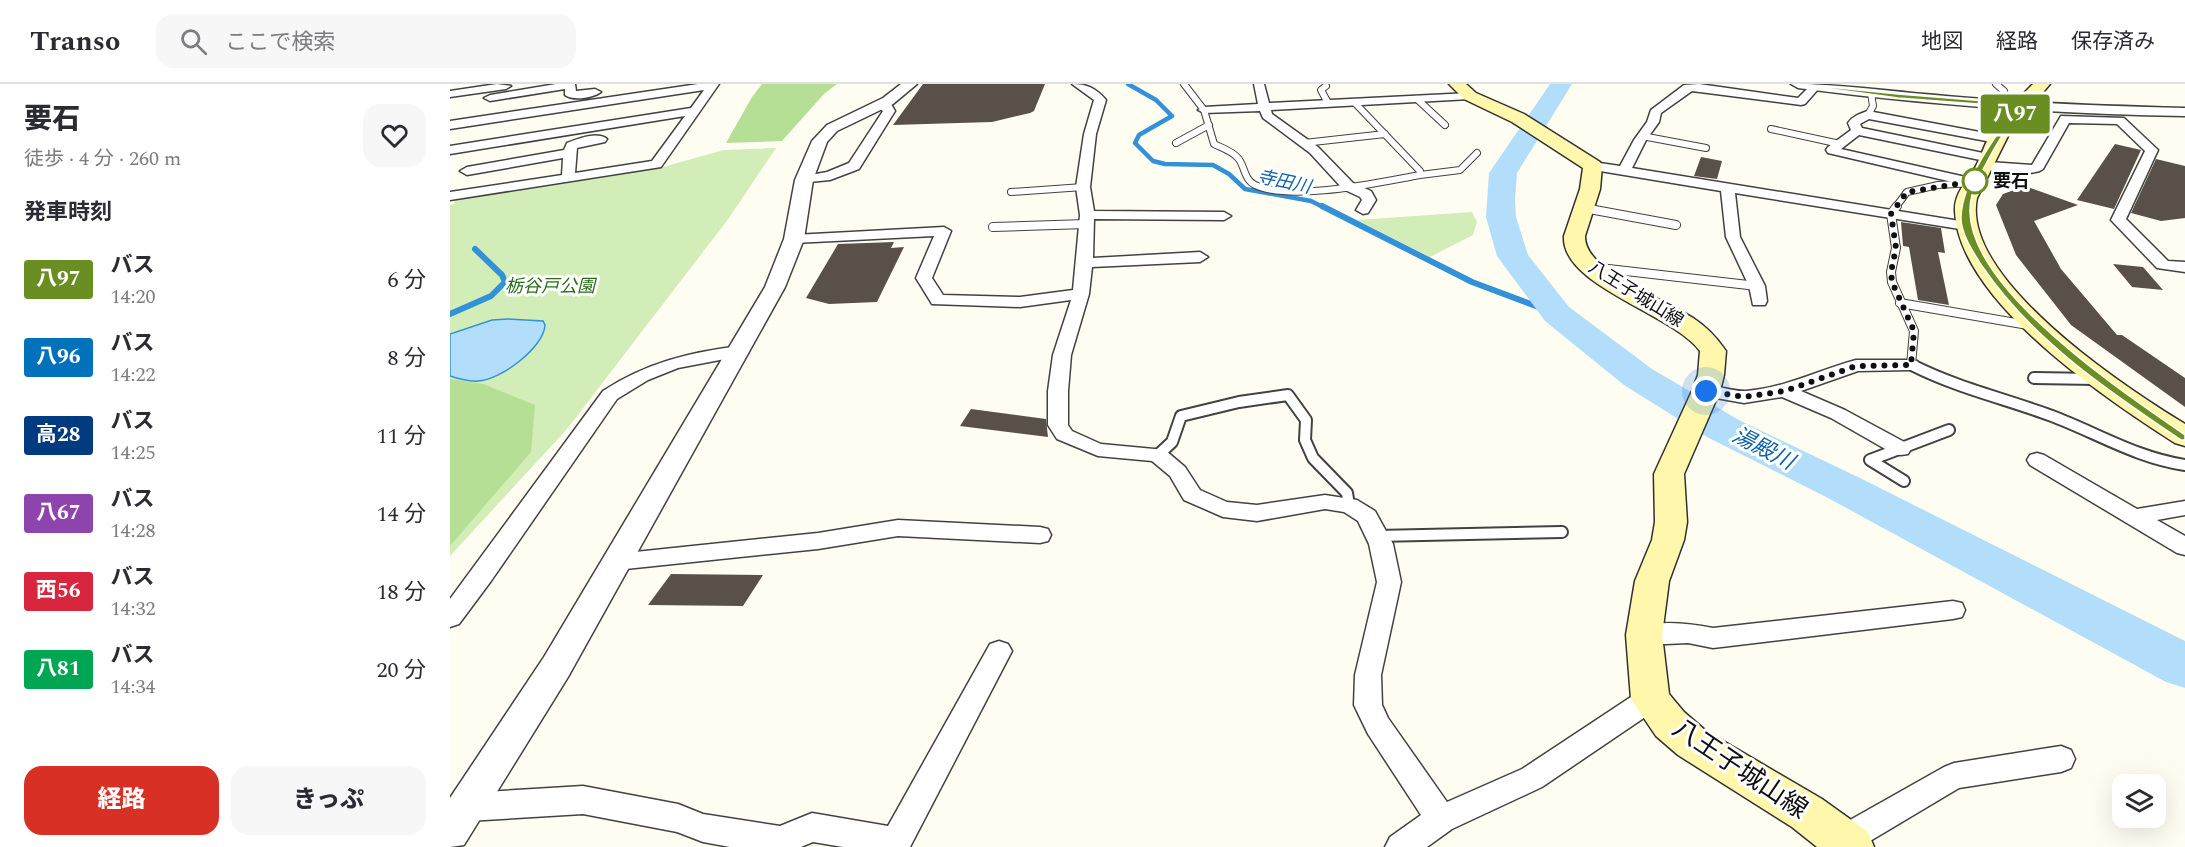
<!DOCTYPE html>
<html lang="ja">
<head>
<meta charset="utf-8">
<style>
  body { margin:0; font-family:Spectral,"Noto Sans JP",serif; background:#f7f7f7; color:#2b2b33; height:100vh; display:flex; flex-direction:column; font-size:22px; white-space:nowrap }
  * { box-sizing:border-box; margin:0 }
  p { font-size:20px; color:#7c7c81 }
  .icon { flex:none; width:33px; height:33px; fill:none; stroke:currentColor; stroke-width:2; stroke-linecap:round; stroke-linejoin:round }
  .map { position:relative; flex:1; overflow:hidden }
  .sheet { display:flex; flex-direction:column; background:#fff; width:450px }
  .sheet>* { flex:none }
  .badge { padding:0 12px; border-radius:4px; font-size:21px; line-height:39px }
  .controls { position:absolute; left:1662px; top:690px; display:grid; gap:12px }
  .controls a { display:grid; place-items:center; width:54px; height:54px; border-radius:12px; background:#fff; box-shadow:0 6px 24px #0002; font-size:30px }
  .you { position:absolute; width:30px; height:30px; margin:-15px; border:4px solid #fff; border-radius:50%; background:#1a73e8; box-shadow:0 0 0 9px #1a73e833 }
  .map>.badge { position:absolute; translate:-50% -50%; box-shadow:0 0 0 3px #fff }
  h2 { padding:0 24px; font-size:22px; line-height:54px }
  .round { display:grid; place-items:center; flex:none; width:63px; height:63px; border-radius:18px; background:#f7f7f7 }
  .headline { display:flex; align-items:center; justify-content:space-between; height:102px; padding:0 24px }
  h1 { font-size:28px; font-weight:800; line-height:45px }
  .cta { display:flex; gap:12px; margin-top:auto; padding:12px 24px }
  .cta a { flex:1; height:69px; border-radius:18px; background:#d93025; color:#fff; font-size:24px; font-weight:800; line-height:69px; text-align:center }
  .cta a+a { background:#f7f7f7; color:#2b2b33 }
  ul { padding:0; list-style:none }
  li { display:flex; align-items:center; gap:18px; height:78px; padding:0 24px }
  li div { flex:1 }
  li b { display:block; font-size:22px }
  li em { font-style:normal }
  li .badge { min-width:66px; font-weight:700; text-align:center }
  header { display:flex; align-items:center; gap:36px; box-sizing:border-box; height:84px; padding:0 30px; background:#fff; border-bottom:2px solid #e1e1e2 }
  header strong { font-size:28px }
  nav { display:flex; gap:33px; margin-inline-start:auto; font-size:21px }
  .search { width:420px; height:54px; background:#f7f7f7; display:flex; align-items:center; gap:15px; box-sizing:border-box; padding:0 21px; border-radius:18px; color:#7c7c81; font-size:22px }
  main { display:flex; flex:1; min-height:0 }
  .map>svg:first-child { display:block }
</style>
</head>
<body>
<header>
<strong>Transo</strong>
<div class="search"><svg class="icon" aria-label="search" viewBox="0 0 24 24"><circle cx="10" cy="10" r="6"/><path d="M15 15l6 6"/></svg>ここで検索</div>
<nav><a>地図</a><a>経路</a><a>保存済み</a></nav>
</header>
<main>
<section class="sheet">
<div class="headline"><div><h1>要石</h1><p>徒歩 · 4 分 · 260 m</p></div><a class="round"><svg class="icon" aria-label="heart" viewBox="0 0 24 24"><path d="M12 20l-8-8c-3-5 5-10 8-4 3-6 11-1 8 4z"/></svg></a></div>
<h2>発車時刻</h2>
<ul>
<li><span class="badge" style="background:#6b8e23;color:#fff">八97</span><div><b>バス</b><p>14:20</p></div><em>6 分</em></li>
<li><span class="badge" style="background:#0072bc;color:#fff">八96</span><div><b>バス</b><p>14:22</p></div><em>8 分</em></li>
<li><span class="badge" style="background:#003b80;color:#fff">高28</span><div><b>バス</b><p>14:25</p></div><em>11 分</em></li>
<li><span class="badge" style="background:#8e44ad;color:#fff">八67</span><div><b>バス</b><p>14:28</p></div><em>14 分</em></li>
<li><span class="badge" style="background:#d7263d;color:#fff">西56</span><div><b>バス</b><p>14:32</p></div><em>18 分</em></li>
<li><span class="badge" style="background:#00a651;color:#fff">八81</span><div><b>バス</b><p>14:34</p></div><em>20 分</em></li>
</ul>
<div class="cta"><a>経路</a><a>きっぷ</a></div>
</section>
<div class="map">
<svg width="1735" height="763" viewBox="0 0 1735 763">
  <rect width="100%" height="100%" fill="#fffdf1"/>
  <path fill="#d2edb7" d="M326 64 279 134 117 345 0 472V121L4 120 6 114 213 83 274 66Z
    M1022 128 1027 138 1023 151 980 173 907 136Z"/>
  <path fill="#b5df95" d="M312 0H387L374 10 332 57 276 59 302 13Z
    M0 295 33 300 85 321 81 368 0 462Z"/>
  <path fill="#b2defb" stroke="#3392d7" stroke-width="1.5" d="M58 235 93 237 95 241C94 264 50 296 28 297 19 298 9 295 0 292V250L42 236Z"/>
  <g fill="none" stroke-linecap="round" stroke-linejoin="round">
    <path stroke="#3392d7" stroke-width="4.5" d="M678 0 706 16 722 32 689 51 685 59 703 77 715 80 763 81 779 90 795 105 861 117 875 124"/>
    <path stroke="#3392d7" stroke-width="6" d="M872 122 1022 198 1107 230
      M0 230 41 212 55 198 52 191 25 165"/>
    <path fill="#b2defb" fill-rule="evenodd" d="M1100 0H1122L1067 89 1065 116 1066 133 1078 171 1119 223 1202 285 1287 335 1410 394 1735 557V604L1716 598 1378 414 1257 353 1174 301 1095 237 1047 172 1036 133 1039 89Z"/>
  </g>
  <path fill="#59504a" d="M473 0H595L584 27 580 29 542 38 443 41Z
    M1665 60 1691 66 1664 125 1627 116Z
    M1251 73 1272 77 1267 95 1244 92Z
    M1706 75 1735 82V134L1711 137 1681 129Z
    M1575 102 1628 121 1584 137 1611 185 1667 251H1672L1735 294V323L1621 241 1566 171 1546 121 1553 110Z
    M1451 138 1491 144 1495 169 1488 168 1499 221 1468 216 1459 163 1453 162Z
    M444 158 441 164 454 163 427 218 379 220 356 214 388 160Z
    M1663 180 1693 183 1713 206 1682 203Z
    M521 325 596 335 598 353 510 342Z
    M221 490 313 491 293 522 198 521Z"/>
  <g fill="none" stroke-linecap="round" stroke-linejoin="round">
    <g stroke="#424242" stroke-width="8">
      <path id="service-far2" d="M734 0 754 26 764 60C772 64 782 67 788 74 795 82 794 96 805 101 842 118 930 98 970 91V87L904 18
        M1546 0 1554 7
        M876 2 871 6 878 19
        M967 15 995 41
        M1418 31 1423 22 1421 9
        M1321 45 1390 60
        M1192 52 1256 64
        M726 59 759 41
        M854 59 935 50
        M970 91 1010 86 1027 69
        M561 108 633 103
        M1445 124 1457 108 1488 101 1524 99"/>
    </g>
    <g stroke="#424242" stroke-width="10">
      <path id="service-far1" d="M1447 122 1441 130 1446 164 1441 188 1442 198 1464 247 1461 281 1467 284
        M1134 124 1226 141
        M543 143 636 140
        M1141 183 1307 202
        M1450 219 1584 242"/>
    </g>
    <g stroke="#424242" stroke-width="14">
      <path id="service" d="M1464 282C1508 304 1556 315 1602 332 1647 349 1687 374 1735 381
        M1584 294 1646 295
        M708 371 722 358 731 332 789 318 838 311 856 336 855 356 863 374 897 409 899 421
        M1454 397 1420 376 1499 346
        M927 452 1112 448"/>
    </g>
    <g stroke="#424242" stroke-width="3">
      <path id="minor" d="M47 0 61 2 56 5 0 13V7Z
        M106 0H125L126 7 145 5 151 8C143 14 123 17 115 11V5L40 17 34 14 40 11Z
        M248 0H269L211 83 0 116V108L112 91 113 74 17 91 10 87 17 83 114 66 117 59C128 55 147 47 157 55L155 58 127 64 125 89 202 77 235 32 0 70V62L241 24 254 6 0 45V37Z
        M622 0C637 0 646 4 656 16L646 50 640 103 644 127 774 128 781 132 774 136 644 135 643 174 750 168 758 173 750 178 642 183 639 210 621 271 618 307V341L622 347 651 360 715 366 735 383 750 406 777 418 807 421 875 411 907 416 925 427 943 460 951 498 931 591 932 621 938 634 997 718 1072 685 1190 607 1200 604 1210 607 1214 615 1210 623 1092 703 1002 745 977 763H935L940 753 971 731 918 650 904 621 905 591 927 498 919 460 908 437 894 428 875 425 807 437 773 433 734 416 720 392 702 377 648 372 607 355 598 341V307L603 271 621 216 570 223 482 220 466 194 484 152 344 159 337 155 344 151 494 143 501 147 482 194 493 211 570 213 623 206 630 131 626 103 634 50 644 16Z
        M804 0H814L819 19 1020 9 1026 12 1020 15 821 26 822 30 868 63 903 99 921 107 926 116 918 129 913 130 906 126 912 116 910 113 893 105 860 69 813 34 810 27 754 29 748 26 754 23 808 20Z
        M1249 0 1348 14 1361 1H1369L1370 3 1355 20 1351 21 1242 7 1211 29 1209 38 1196 56 1182 84 1516 138 1523 142 1516 146 1285 109 1290 153 1315 202 1317 217 1315 221H1303L1299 202 1276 153 1271 107 1138 85 1136 82 1143 78 1170 82 1184 56 1197 38 1201 26 1234 1Z
        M431 18 441 20 445 27 409 85 380 96 349 99 347 96 349 93 377 88 399 79 433 27 425 21Z
        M1418 27 1551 52 1553 55 1547 59 1419 35 1410 40 1412 44 1538 70 1544 74 1539 78 1582 81 1611 32 1674 34 1708 66 1676 135 1718 177 1735 178V188L1707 184 1661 136 1695 67 1667 40 1619 39 1593 85C1584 93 1537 89 1528 81L1535 77 1409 51 1391 65 1529 96 1531 99 1524 103 1378 69 1376 66 1378 63 1401 46 1398 39C1403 32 1409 30 1418 27Z
        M290 262 296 263 299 267 296 271 228 284 198 296 167 315 41 497 9 540 0 543V515L153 307C196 279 240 268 290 262Z
        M1406 276H1461L1467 277 1470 281 1467 285 1461 286 1408 287 1351 307 1395 326 1458 360 1461 365 1458 370 1451 371 1444 370 1381 334 1332 313 1294 319 1249 311 1246 307 1249 303C1265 299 1281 308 1296 307 1335 304 1369 286 1406 276Z
        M1587 369 1594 371 1687 425 1735 417V431L1707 436 1735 452V471L1727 469 1580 381 1577 376 1580 371Z
        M448 436 590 443 598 445 601 451 598 457 590 459 448 452 368 465 166 486 158 484 154 478 158 472 166 470 368 449Z
        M1503 517 1512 519 1515 526 1512 533 1503 535 1263 564 1238 559 1194 561 1185 558 1181 551 1185 544C1210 536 1238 539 1263 544Z
        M549 557 558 560 562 567 460 763H393L363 758 351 763H280L253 758 227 748 133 730 18 737 7 733 3 723 7 713 18 709 133 702 228 720 253 730 330 742 362 729 438 742 540 560Z
        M1611 662 1621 666 1625 675 1621 684 1611 688 1509 704 1410 763H1374L1372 759 1377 749 1494 683 1504 679Z"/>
    </g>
    <g stroke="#424242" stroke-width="3">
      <path id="tertiary" d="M451 0H467L443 20 387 47 377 58 363 96 354 155 335 203 118 593 14 761 0 763V714L94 573 315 203 334 155 345 96 362 57 377 41 433 14Z
        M1341 0C1393 0 1444 8 1496 12 1576 19 1655 22 1735 24V32C1605 30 1477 21 1348 4Z"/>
    </g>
    <g stroke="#313131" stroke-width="3">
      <path id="secondary" d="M999 0H1016L1026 9 1074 30 1150 78 1152 82 1150 105 1135 152C1134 188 1216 216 1243 234 1257 243 1267 254 1276 267L1274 291 1270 307 1234 390 1237 438 1234 456 1219 497 1212 551 1219 610 1234 628 1256 647 1372 715 1418 748 1424 763H1367L1342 743 1228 671 1206 652 1181 615 1176 551 1185 497 1202 456 1205 438 1204 390 1242 307 1248 291 1250 267C1222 229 1111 202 1114 152L1130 105 1133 84 1062 38 1014 15Z
        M1583 0H1600L1561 46 1527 114C1510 195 1676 304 1735 340V362L1725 359C1656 315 1508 216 1505 127 1504 109 1518 96 1526 82 1531 72 1534 62 1539 53 1551 33 1567 16 1583 0Z"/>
    </g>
    <use href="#service-far2" stroke="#fff" stroke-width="6"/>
    <use href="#service-far1" stroke="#fff" stroke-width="8"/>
    <use href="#service" stroke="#fff" stroke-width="10"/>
    <use href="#minor" fill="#fff" fill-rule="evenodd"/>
    <use href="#tertiary" fill="#fff" fill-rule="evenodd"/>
    <use href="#secondary" fill="#fff8ac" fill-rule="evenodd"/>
  </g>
  <path fill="#6b8e23" stroke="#fff" stroke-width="1.5" d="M1345 0H1348L1448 10 1573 20C1572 29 1562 38 1556 46 1547 59 1526 96 1522 111 1499 195 1678 311 1735 351V356H1731C1658 307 1582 256 1532 182 1523 168 1510 149 1511 132 1513 96 1545 52 1567 23L1448 14Z"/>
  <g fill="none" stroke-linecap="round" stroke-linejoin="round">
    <path stroke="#0f0f0f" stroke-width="6" stroke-dasharray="0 10.8" d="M1256 307 1294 313 1335 307 1406 282 1461 281 1464 247 1442 198 1441 188 1446 164 1441 130 1457 108 1525 97"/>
  </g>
  <circle fill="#fff" stroke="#6b8e23" stroke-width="3" cx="1525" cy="97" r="12"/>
  <g text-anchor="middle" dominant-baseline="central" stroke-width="6" stroke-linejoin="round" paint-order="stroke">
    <g font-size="18" font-weight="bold" fill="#0f0f0f" stroke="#fff" text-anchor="start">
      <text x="1543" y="97">要石</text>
    </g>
    <g font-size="18" font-style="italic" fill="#0e63ab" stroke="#fff">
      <text transform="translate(834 98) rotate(12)">寺田川</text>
    </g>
    <g font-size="18" font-style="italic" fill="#296d1a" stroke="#fff">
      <text x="100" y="202">栃谷戸公園</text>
    </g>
    <g font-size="18" fill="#0f0f0f" stroke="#fff">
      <text transform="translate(1186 210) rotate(32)">八王子城山線</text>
    </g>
    <g font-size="22" font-style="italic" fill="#0e63ab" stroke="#fff">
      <text transform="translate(1313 365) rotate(27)">湯殿川</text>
    </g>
    <g font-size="26" fill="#0f0f0f" stroke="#fff">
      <text transform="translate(1290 685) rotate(34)">八王子城山線</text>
    </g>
  </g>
</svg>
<div class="controls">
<a><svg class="icon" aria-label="layers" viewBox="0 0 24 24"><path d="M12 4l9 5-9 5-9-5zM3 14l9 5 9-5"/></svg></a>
</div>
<div class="you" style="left:1256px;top:307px"></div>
<b class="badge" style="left:1565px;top:30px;background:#6b8e23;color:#fff">八97</b>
</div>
</main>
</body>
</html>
